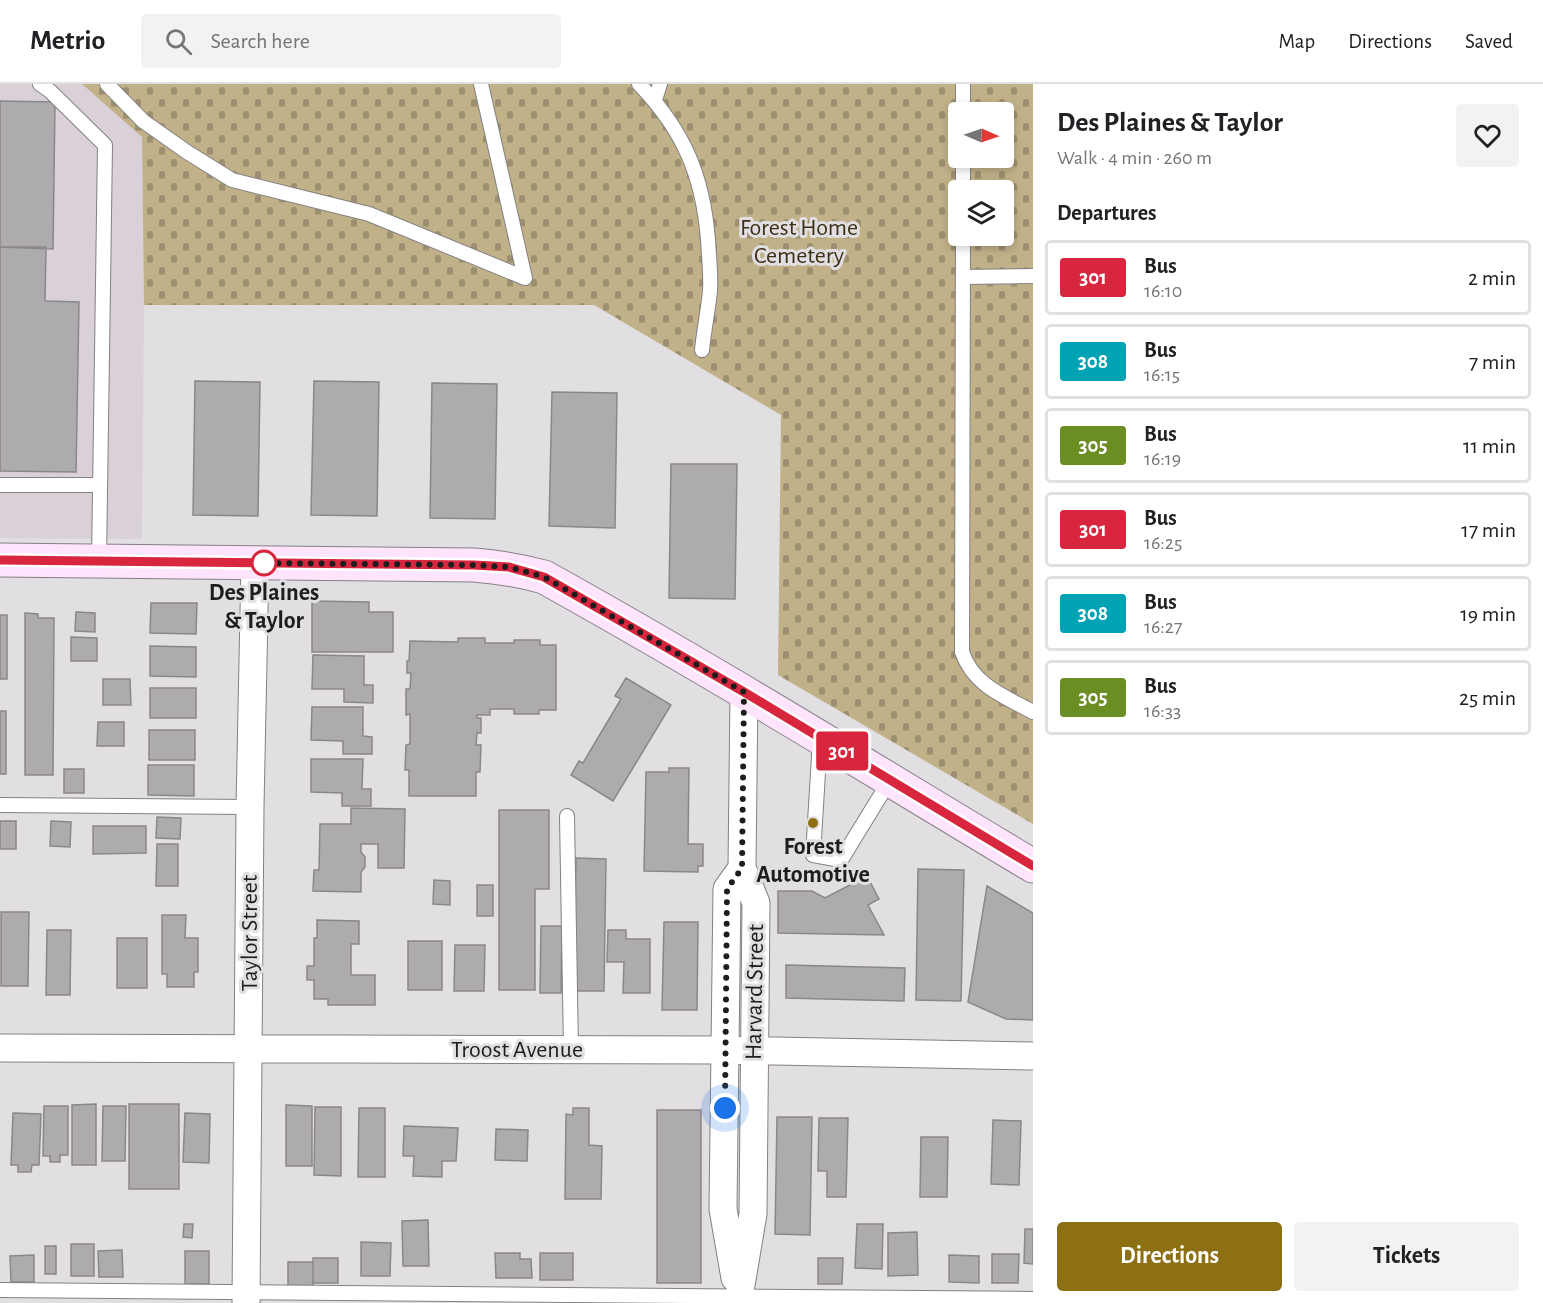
<!DOCTYPE html>
<html lang="en">
<head>
<meta charset="utf-8">
<style>
  body { margin:0; font-family:"Alegreya Sans",sans-serif; background:#f2f2f2; color:#202124; height:100vh; display:flex; flex-direction:column; font-size:22px; white-space:nowrap }
  * { box-sizing:border-box; margin:0 }
  p { font-size:20px; color:#757577 }
  .icon { flex:none; width:33px; height:33px; fill:none; stroke:currentColor; stroke-width:2; stroke-linecap:round; stroke-linejoin:round }
  .map { position:relative; flex:1; overflow:hidden }
  .sheet { display:flex; flex-direction:column; background:#fff; width:510px }
  .sheet>* { flex:none }
  .badge { padding:0 12px; border-radius:4px; font-size:21px; line-height:39px }
  .needle { width:39px; rotate:92deg }
  .controls { position:absolute; left:948px; top:18px; display:grid; gap:12px }
  .controls a { display:grid; place-items:center; width:66px; height:66px; border-radius:6px; background:#fff; box-shadow:0 3px 9px #0003; font-size:30px }
  .you { position:absolute; width:30px; height:30px; margin:-15px; border:4px solid #fff; border-radius:50%; background:#1a73e8; box-shadow:0 0 0 9px #1a73e833 }
  .map>.badge { position:absolute; translate:-50% -50%; box-shadow:0 0 0 3px #fff }
  h2 { padding:0 24px; font-size:22px; line-height:54px }
  .round { display:grid; place-items:center; flex:none; width:63px; height:63px; border-radius:6px; background:#f2f2f2 }
  .head { display:flex; align-items:center; justify-content:space-between; height:102px; padding:0 24px }
  h1 { font-size:28px; font-weight:600; line-height:45px }
  .action { display:flex; gap:12px; margin-top:auto; padding:12px 24px }
  .action a { flex:1; height:69px; border-radius:6px; background:#8e7014; color:#fff; font-size:24px; font-weight:600; line-height:69px; text-align:center }
  .action a+a { background:#f2f2f2; color:#202124 }
  ul { padding:0; list-style:none }
  li { display:flex; align-items:center; gap:18px; height:75px; margin:0 12px 9px; padding:0 12px; border:3px solid #e0e0e0; border-radius:6px }
  li div { flex:1 }
  li b { display:block; font-size:22px }
  li em { font-style:normal }
  li .badge { min-width:66px; font-weight:700; text-align:center }
  header { display:flex; align-items:center; gap:36px; box-sizing:border-box; height:84px; padding:0 30px; background:#fff; border-bottom:2px solid #e0e0e0 }
  header strong { font-size:28px }
  nav { display:flex; gap:33px; margin-inline-start:auto; font-size:21px }
  .search { width:420px; height:54px; background:#f2f2f2; display:flex; align-items:center; gap:15px; box-sizing:border-box; padding:0 21px; border-radius:6px; color:#757577; font-size:22px }
  main { display:flex; flex:1; min-height:0 }
  .map>svg:first-child { display:block }
</style>
</head>
<body>
<header>
<strong>Metrio</strong>
<div class="search"><svg class="icon" aria-label="search" viewBox="0 0 24 24"><circle cx="10" cy="10" r="6"/><path d="M15 15l6 6"/></svg>Search here</div>
<nav><a>Map</a><a>Directions</a><a>Saved</a></nav>
</header>
<main>
<div class="map">
<svg width="1033" height="1219" viewBox="0 0 1033 1219">
  <defs>
    <pattern id="cemetery-stones" width="16" height="16" patternUnits="userSpaceOnUse" patternTransform="scale(1.5)"><rect width="16" height="16" fill="#c1b188"/><path d="M2 7V4a2 2 0 0 1 4 0v3zM10 15v-3a2 2 0 0 1 4 0v3z" fill="#9c8f6f"/></pattern>
  </defs>
  <rect width="100%" height="100%" fill="#e2dfe2"/>
  <path fill="#d9d0d8" d="M0 0H82L142 53 144 221 142 455 0 454Z"/>
  <path fill="url(#cemetery-stones)" fill-rule="evenodd" d="M82 0H1033V740L778 591 781 331 594 221H144L142 53ZM958 28H1004V74H958ZM958 106H1004V152H958Z"/>
  <path fill="#aeabae" stroke="#8a878a" stroke-width="1.5" d="M0 17 55 18 53 165 0 163Z
    M0 163H46L45 217 79 218 76 388 0 387Z
    M195 297 260 298 258 432 193 431Z
    M314 297 379 298 377 432 311 431Z
    M432 299 497 300 495 435 430 434Z
    M552 308 617 309 615 444 549 442Z
    M671 380H737L735 515 669 514Z
    M312 517 369 518V528H393V568H312Z
    M151 519H197L196 550 150 549Z
    M76 528 95 529V548L75 547Z
    M25 529 38 530V534H54L53 691H25Z
    M0 531H7V595H0Z
    M71 553 97 554V577H71Z
    M458 554H485V559H514V556H540V561H556V626H539V630H514V625H490V631H477V634H481V649H477L476 661H481L480 688H476V712H409V686H405L406 661 410 660V630L406 631V605H410L411 589H407V577H409L410 557 458 558Z
    M150 562 196 563V593L150 592Z
    M313 571 364 572V601H373V619L344 618V605H312Z
    M626 594 671 621 613 717 571 691 579 677 583 679 621 615 615 612Z
    M103 595H130L131 621H103Z
    M150 604H196V634H150Z
    M312 623H363V652L372 653V670H343V657L311 656Z
    M0 627H6V690H0Z
    M98 638H124V662H97Z
    M149 646H195V676H149Z
    M311 675H363L362 705H371V722H342V709L311 708Z
    M148 681H194V712L148 711Z
    M669 684H689L688 760H703V782H698V788L644 787 646 688H669Z
    M64 685H84V709H64Z
    M351 724 405 725 404 784H378V760H361V768L365 773V783L361 788V808L313 807 314 786H319L320 740H351Z
    M499 726H549V805H535V906H499Z
    M157 733 181 734 180 755 156 754Z
    M0 737H16V765H0Z
    M51 737 71 738 70 763 50 762Z
    M93 742H146V769L93 770Z
    M157 760H178V802H156Z
    M576 774 606 775 604 907H574Z
    M918 785 964 786 961 917 916 916Z
    M867 792 879 815 868 821 884 851 778 849V807H812L825 814Z
    M434 796 450 797V821L433 820Z
    M477 801H493V832H477Z
    M987 802 1033 829V936L1006 935 968 918Z
    M1 828H29L28 902H1Z
    M162 831H186L185 854H198V888H194V903H167V890H162Z
    M317 836 359 837V860H351V891H375V921H328V915H314V896H307V882H314V854H317Z
    M664 838H698L697 926H662Z
    M541 842H562L561 909H540Z
    M47 846H71L70 911H46Z
    M608 846H626V855H650V909H623L624 878H607Z
    M117 854H147V904H117Z
    M408 857H442V906H408Z
    M455 861H485L484 907H454Z
    M786 881 905 884 904 917 786 914Z
    M96 1020V1081H72V1021Z
    M129 1020H179V1105H129Z
    M286 1021 312 1022V1082H286Z
    M44 1022H68V1071H60V1078H50V1072H43Z
    M103 1022H126L125 1077H102Z
    M315 1023H341V1092L314 1091Z
    M359 1024H385V1093H358Z
    M573 1024H589V1061L602 1062 601 1115H565L566 1030 573 1031Z
    M657 1026H701V1199H657Z
    M13 1029 41 1030 39 1081H32L31 1088H18V1081H11Z
    M185 1029 210 1030 209 1079 183 1078Z
    M777 1033H812L810 1151 775 1150Z
    M819 1034H848L846 1113H827V1087H818Z
    M993 1036 1021 1037 1019 1101 991 1100Z
    M404 1042 458 1044 456 1077H442V1093L413 1092 414 1072H403Z
    M496 1045 528 1046 527 1077 495 1076Z
    M921 1053H948L947 1113H920Z
    M428 1136 429 1182H403L402 1137Z
    M184 1140H193L192 1154 183 1153Z
    M857 1140H883L882 1185 855 1184Z
    M1025 1145H1033V1180L1024 1179Z
    M917 1148 918 1191 888 1192V1149Z
    M361 1158 391 1159 390 1192H361Z
    M71 1160H94V1192H71Z
    M45 1162H56V1190H45Z
    M122 1166 123 1193H99L98 1167Z
    M185 1167H209V1200H185Z
    M495 1169H520V1175H531L532 1194H496Z
    M540 1169H573V1196H540Z
    M992 1170H1019L1018 1199H992Z
    M34 1171V1198H11L10 1172Z
    M949 1171 979 1172V1199L949 1198Z
    M313 1174H338V1199H313Z
    M818 1174H843L842 1200H818Z
    M288 1178H313V1202H288Z"/>
  <g fill="none" stroke-linecap="round" stroke-linejoin="round">
    <g stroke="#848083" stroke-width="16">
      <path id="lane" d="M40 0 50 7 105 61 99 478
        M107 0 143 37 187 68 232 96 369 130 525 194 481 0
        M639 0C684 47 703 92 708 156 709 173 711 190 710 207 708 227 704 246 702 266
        M655 16 660 0
        M963 28V0
        M963 106V74
        M963 152 962 568C974 602 1004 612 1033 628
        M963 193 1033 192
        M0 401H100
        M820 656 813 771 841 776 890 696
        M0 721 250 723
        M567 732 571 966
        M0 1206 1033 1215"/>
    </g>
    <g stroke="#848083" stroke-width="29">
      <path id="street" d="M0 964 725 966 1033 972
        M735 1194 723 1125 727 805 742 784
        M246 1219 250 723 255 479
        M738 1219 753 1130 756 819 742 784 744 608"/>
    </g>
    <g stroke="#848083" stroke-width="35">
      <path id="secondary" d="M0 476 474 481C499 483 519 486 544 493 710 585 871 685 1033 782"/>
    </g>
    <use href="#lane" stroke="#fff" stroke-width="14"/>
    <use href="#street" stroke="#fff" stroke-width="27"/>
    <use href="#secondary" stroke="#fee4fc" stroke-width="33"/>
  </g>
  <g fill="none" stroke-linecap="round" stroke-linejoin="round">
    <g stroke="#fff" stroke-width="14">
      <path id="line" d="M0 476 474 481 509 483 544 493 744 608 1033 782"/>
    </g>
    <use href="#line" stroke="#d7263d" stroke-width="9"/>
    <path stroke="#1e1d1e" stroke-width="6" stroke-dasharray="0 10.8" d="M264 479H255L474 481 509 483 544 493 744 608 742 784 727 805 725 1024"/>
  </g>
  <circle fill="#fff" stroke="#d7263d" stroke-width="3" cx="264" cy="479" r="12"/>
  <circle fill="#8e7014" stroke="#e2dfe2" stroke-width="2" cx="813" cy="739" r="6"/>
  <g text-anchor="middle" dominant-baseline="central" stroke-width="6" stroke-linejoin="round" paint-order="stroke">
    <g font-size="24" fill="#3b3015" stroke="#e2dfe2">
      <text x="799" y="144">Forest Home<tspan x="799" dy="28">Cemetery</tspan></text>
    </g>
    <g font-size="24" font-weight="bold" fill="#1e1d1e" stroke="#e2dfe2">
      <text x="264" y="509">Des Plaines<tspan x="264" dy="28">&amp; Taylor</tspan></text>
    </g>
    <g font-size="24" font-weight="bold" fill="#1e1d1e" stroke="#e2dfe2">
      <text x="813" y="763">Forest<tspan x="813" dy="28">Automotive</tspan></text>
    </g>
    <g font-size="24" fill="#1e1d1e" stroke="#e2dfe2">
      <text transform="translate(250 849) rotate(-90)">Taylor Street</text>
      <text transform="translate(755 908) rotate(-89)">Harvard Street</text>
      <text x="517" y="966">Troost Avenue</text>
    </g>
  </g>
</svg>
<div class="controls">
<a><svg class="needle" viewBox="-14 -14 28 28"><path d="M0-13l5 13h-10z" fill="#e53935"/><path d="M0 13l5-13h-10z" fill="#757577"/></svg></a>
<a><svg class="icon" aria-label="layers" viewBox="0 0 24 24"><path d="M12 4l9 5-9 5-9-5zM3 14l9 5 9-5"/></svg></a>
</div>
<div class="you" style="left:725px;top:1024px"></div>
<b class="badge" style="left:842px;top:667px;background:#d7263d;color:#fff">301</b>
</div>
<section class="sheet">
<div class="head"><div><h1>Des Plaines &amp; Taylor</h1><p>Walk · 4 min · 260 m</p></div><a class="round"><svg class="icon" aria-label="heart" viewBox="0 0 24 24"><path d="M12 20l-8-8c-3-5 5-10 8-4 3-6 11-1 8 4z"/></svg></a></div>
<h2>Departures</h2>
<ul>
<li><span class="badge" style="background:#d7263d;color:#fff">301</span><div><b>Bus</b><p>16:10</p></div><em>2 min</em></li>
<li><span class="badge" style="background:#00a3b4;color:#fff">308</span><div><b>Bus</b><p>16:15</p></div><em>7 min</em></li>
<li><span class="badge" style="background:#6b8e23;color:#fff">305</span><div><b>Bus</b><p>16:19</p></div><em>11 min</em></li>
<li><span class="badge" style="background:#d7263d;color:#fff">301</span><div><b>Bus</b><p>16:25</p></div><em>17 min</em></li>
<li><span class="badge" style="background:#00a3b4;color:#fff">308</span><div><b>Bus</b><p>16:27</p></div><em>19 min</em></li>
<li><span class="badge" style="background:#6b8e23;color:#fff">305</span><div><b>Bus</b><p>16:33</p></div><em>25 min</em></li>
</ul>
<div class="action"><a>Directions</a><a>Tickets</a></div>
</section>
</main>
</body>
</html>
